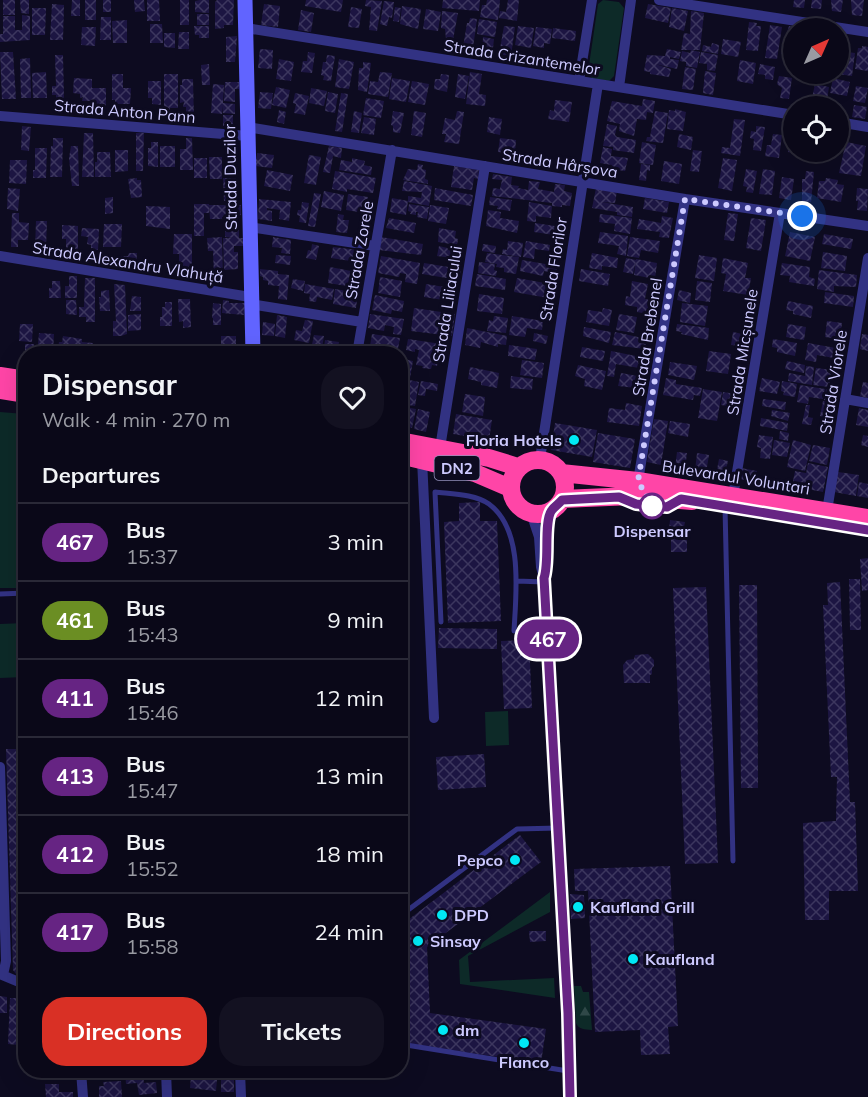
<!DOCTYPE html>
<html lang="en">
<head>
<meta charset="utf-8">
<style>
  body { margin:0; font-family:Mulish,sans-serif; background:#131121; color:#f1f3f6; height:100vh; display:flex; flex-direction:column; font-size:22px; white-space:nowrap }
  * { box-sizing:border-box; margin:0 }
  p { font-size:20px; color:#999aa2 }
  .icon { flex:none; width:33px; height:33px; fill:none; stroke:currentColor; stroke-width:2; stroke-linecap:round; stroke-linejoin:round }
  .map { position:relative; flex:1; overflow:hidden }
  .sheet { position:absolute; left:18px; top:346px; width:390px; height:732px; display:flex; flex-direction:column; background:#0a0818; border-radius:24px; box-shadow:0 6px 24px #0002,0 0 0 2px #2a2937 }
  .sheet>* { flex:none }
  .badge { padding:0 12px; border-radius:20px; font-size:21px; line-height:39px }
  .needle { width:39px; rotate:45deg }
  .controls { position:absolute; left:783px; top:18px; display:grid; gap:12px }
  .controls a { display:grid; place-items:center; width:66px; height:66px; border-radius:50%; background:#0a0818; box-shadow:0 6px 24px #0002,0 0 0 2px #2a2937; font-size:30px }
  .you { position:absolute; width:30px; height:30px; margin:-15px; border:4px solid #fff; border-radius:50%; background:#1a73e8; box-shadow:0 0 0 9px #1a73e833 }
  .map>.badge { position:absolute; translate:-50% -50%; box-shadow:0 0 0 3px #fff }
  h2 { padding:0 24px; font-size:22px; line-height:54px }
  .round { display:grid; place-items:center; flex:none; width:63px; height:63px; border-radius:24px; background:#131121 }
  .overview { display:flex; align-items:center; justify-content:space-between; height:102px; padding:0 24px }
  h1 { font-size:28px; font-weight:700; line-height:45px }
  .primary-button { display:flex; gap:12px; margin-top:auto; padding:12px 24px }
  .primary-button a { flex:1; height:69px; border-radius:24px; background:#d93025; color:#fff; font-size:24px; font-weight:700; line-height:69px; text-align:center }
  .primary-button a+a { background:#131121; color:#f1f3f6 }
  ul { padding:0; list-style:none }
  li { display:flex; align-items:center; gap:18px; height:78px; padding:0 24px; border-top:2px solid #2a2937 }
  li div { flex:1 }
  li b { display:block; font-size:22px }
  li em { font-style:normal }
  li .badge { min-width:66px; font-weight:700; text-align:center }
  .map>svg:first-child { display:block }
</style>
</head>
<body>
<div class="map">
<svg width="868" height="1097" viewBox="0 0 868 1097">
  <defs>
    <pattern id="forest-firs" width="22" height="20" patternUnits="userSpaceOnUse" patternTransform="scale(1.5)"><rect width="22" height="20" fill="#0d2a28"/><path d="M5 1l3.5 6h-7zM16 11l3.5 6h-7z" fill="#2f4848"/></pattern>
    <pattern id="building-cross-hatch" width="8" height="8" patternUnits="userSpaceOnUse" patternTransform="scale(1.5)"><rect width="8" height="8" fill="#1c1542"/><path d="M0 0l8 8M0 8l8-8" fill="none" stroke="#3c365e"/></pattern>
  </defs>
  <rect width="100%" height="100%" fill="#0d0b20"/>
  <path fill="#0d2a28" d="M603 0 619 2 624 8 614 76 609 81 592 78 588 72 598 4Z
    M0 412 25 414V588H0Z
    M25 623V677L0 678V624Z
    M508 711 509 745 486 746 485 712Z
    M550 892V912L468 956 470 982 554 978 555 998 460 984 459 960Z"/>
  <path fill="url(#forest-firs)" d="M574 986H581L583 992H589L592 1030C585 1029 579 1030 576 1023Z"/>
  <path fill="url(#building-cross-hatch)" d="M3 0H15V15H3Z
    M20 0H29V14L21 13Z
    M72 0H80V16H71Z
    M85 0H96V20H85Z
    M103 0H111V12H103Z
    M134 0H144L145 11 135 12Z
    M147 0H159L160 21H147Z
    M180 0H189V25H180Z
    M200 0H209V13L195 12V1Z
    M217 0H234L233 25H224V28L215 29V2Z
    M306 0H343L341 12 305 6Z
    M366 0 382 1 377 31 369 30 371 7 365 6Z
    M443 0H480L479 11 442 8Z
    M487 0H500L498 20 480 17 482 5H486Z
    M508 0H519L517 21 499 18 500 11 506 12Z
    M794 0H805L804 8 793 7Z
    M812 0H822L821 9 811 8Z
    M831 0H843L841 12 832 11Z
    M851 0H864L862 16 852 15Z
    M384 1 394 2 392 18 389 17 387 26 380 24Z
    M52 4 64 5 63 40H50Z
    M264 4 280 6 278 27 261 25Z
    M648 4 671 8 668 23 645 18Z
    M402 6 421 9 418 29 400 24Z
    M351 7 362 9 359 28 348 27Z
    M395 7 401 8 399 22 393 21Z
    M32 8H46L45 35H32Z
    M672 8 688 11 684 31 669 27Z
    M426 9 441 12 438 31 423 29Z
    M301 10 314 13 311 32 298 30Z
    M442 11 458 13 453 40 446 39 445 29 441 28Z
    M691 11 704 13 700 50H681L684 33 690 34Z
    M197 14H209V25H197Z
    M22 15 30 16V40L0 42V34H3V16H15V30H22Z
    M101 17H111V40H100Z
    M470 18 477 19 473 48 463 47 467 23H469Z
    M479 19 497 22 495 37 477 34Z
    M127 20V43H113L112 21Z
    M749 22 757 23 756 26H761L758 51 746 50Z
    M150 24H162L163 43H150Z
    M770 25 782 27 777 59 765 58Z
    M194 26H209V38H199V35H195Z
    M504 26 515 27 511 56 503 55 504 49H500Z
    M518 26 534 28 531 48 515 45Z
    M789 26 794 27V56L781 54 783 39H785Z
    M82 27H96L95 46 81 45Z
    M536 27 552 29 550 44 544 43V48L533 46Z
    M553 28 576 31 575 41 552 38Z
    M179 32H189V49H178Z
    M164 33H175V48L164 47Z
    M237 36 235 62H226V37Z
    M483 37 494 39 492 57 482 56Z
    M723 39 741 42 738 57 721 54Z
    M712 43 719 45 718 54 702 51 703 45 711 47Z
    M862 46 868 47V71L855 69 858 48H862Z
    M260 49 273 50 272 69 258 68Z
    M667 49 681 52 679 59 670 57V59L679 60 677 69 655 64 671 69 669 77 650 74V72L644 71 647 55 665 56Z
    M691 50 700 52 697 68 686 66V62L680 61 682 51 690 53Z
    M0 52H13L16 99H2Z
    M308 52 315 53 312 73 301 72 303 61H307Z
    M701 52 718 55 715 71 707 70V64L699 63Z
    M848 52 855 53 852 76 838 74V61H840L842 53H848Z
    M55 55H63L64 99 56 100V95H52V86H56Z
    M327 55 335 56 331 81 323 80 324 76 321 75 323 62H326Z
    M30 58 31 98H21L20 59Z
    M279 59 294 62 291 81 276 79Z
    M339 59 354 62 349 89 335 87Z
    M740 60 756 63 753 84 737 81Z
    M363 62 371 63 367 92 358 90 359 68H363Z
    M209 64 210 85H202L201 65Z
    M760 64 775 67 773 80 765 79V75L758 74Z
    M685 67 696 69 693 90 682 89Z
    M705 71 716 73 713 95 703 93Z
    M46 72 47 98H33L32 73Z
    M380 72 392 73 388 97 368 94 370 81 378 82Z
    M470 72 482 74 479 94 486 95 485 106 466 104Z
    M112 74H123V88H131L130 104H115V100H112Z
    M164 74H178V108H170V115H164Z
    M441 74 449 75 447 92 434 89 435 79H440Z
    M458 74 469 76 465 99 455 97Z
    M779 76 792 78 789 99 780 98 782 88 777 84Z
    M74 78 92 79V88H106V109H92V101H82L83 97 80 98V94L73 93Z
    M392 78 410 81 406 102 389 99Z
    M833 78 850 82 847 96 830 93Z
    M182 79H193L194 121 186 120V107H183L184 102 180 103V85H182Z
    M148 81H161V105L152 104V98H148Z
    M412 81 429 84 425 105 408 102Z
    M225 82H239V89H235V102L224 101Z
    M213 84 224 85 223 103 235 104V114L223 113V106L222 114 211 113Z
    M815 84 829 87 826 106 811 103Z
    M856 86 868 88 865 103 853 101Z
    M276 87 290 90 286 108 272 105Z
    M311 88 327 91 324 106 309 103Z
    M260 92 273 93 271 109 258 108Z
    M328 92 338 94 335 113 325 111Z
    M295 93 309 96 305 115 294 113 296 104 293 103Z
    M341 93 348 94 342 132 335 131Z
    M366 98 384 101 381 118 363 115Z
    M643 99 655 101 653 113 647 112 646 120 637 119 634 136 619 131 620 124 607 121 612 101 642 106Z
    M555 100 572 102 569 122 548 119 550 110 554 111Z
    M854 105 867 107 865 119 852 117Z
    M675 109 686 112 683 131 667 129 669 110 675 111Z
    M279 110 286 112 284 124 277 122Z
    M354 111 362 113 359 133 351 132Z
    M393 111 404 113 400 133 393 132V126L391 125Z
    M414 111 426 113 422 137 411 135Z
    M457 111 464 112 459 144 444 142 446 134H442L445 118 455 120Z
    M655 111 668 113 663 143 646 141 647 137H650Z
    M223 115H233V126H223Z
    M364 117 376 119 374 135 361 133Z
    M489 117 502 119 500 135 487 132Z
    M734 119 745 120 740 156 721 153 722 147 730 148Z
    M607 124 617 126 615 135 617 137 636 140 634 153 613 150V147L603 146Z
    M22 126 31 127 29 151 21 150Z
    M756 126 765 127 761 151 753 150 754 139 750 138 751 131 756 132Z
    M792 126H794V153L788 152Z
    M84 133H93L94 177H82Z
    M136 133H144L143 171H136Z
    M679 134 693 137 691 150 677 147Z
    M773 134 782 135 779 158 765 156 767 145H771Z
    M53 138H63L62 177H50L51 146H53Z
    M186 138H192L193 170H180V149H186Z
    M500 138 516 140 515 154 498 152Z
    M151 142H158V167L148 166V148H151Z
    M642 142 656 145 653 165 639 163Z
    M846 142 866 146 861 176 839 173Z
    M71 146H78L79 186H72L69 158Z
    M160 146H175V167H160Z
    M329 146 342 148 341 158 333 156 330 173 323 172Z
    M603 147 612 149 611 156 628 158 625 171 611 169 612 165 600 163Z
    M35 148H47L46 178H33V170H35Z
    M115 150H128V171L115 172Z
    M693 150 702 151 699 172 690 171Z
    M97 152H110L111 177H95V162H97Z
    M800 152H817L815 162 799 159Z
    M257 153 274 155 272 168 255 166Z
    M309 155 321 157 316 185 304 183Z
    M209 157H222V179H210Z
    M194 158H207V178H194Z
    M352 158 365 161 364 165 372 167 371 175 339 170 341 160 352 162Z
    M723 158 737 160 732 191 718 188Z
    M10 160H27L26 184 9 183Z
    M664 161 682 164 679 184 661 181Z
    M418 164 423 165 422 169 426 170 425 179 428 180V184L403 180 408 169 417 170Z
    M641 164 650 165V171L647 170 646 181 639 180Z
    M454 166 479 170 478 179 474 178 472 190 451 187Z
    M746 169 757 171 753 193 746 192 747 187 743 186Z
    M763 169 775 171 772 195 759 194Z
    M267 170 293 175 290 191 264 186Z
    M335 171 376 178 373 193 347 189V192L332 189Z
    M806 171 814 172 811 202 802 201V179H805Z
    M493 174 512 177 511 185 519 186 518 188 528 190 529 181 540 182 538 189 554 192 555 184 565 185 564 191 572 193 570 206 562 205V207L552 206V203L492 196 493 188 500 189 502 180 492 179Z
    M782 177 794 179 791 200 779 198Z
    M137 178V180H141L142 197 131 198 128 179Z
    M223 178H236L237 200 224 201Z
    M826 178 838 180 837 184 844 185 841 202 817 198 819 181H825Z
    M404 181 432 186 429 206 408 202V196L421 198 422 192 402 191Z
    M8 188 20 189 18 211 7 209Z
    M435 188 473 195 471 206 434 200Z
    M596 188 617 191 615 203 601 202 633 207 632 217 617 215V212L592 208Z
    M857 188 868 189 867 211 857 210 858 201H856Z
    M324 191 344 195 341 211 321 207Z
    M314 193 321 194 315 227 308 226Z
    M348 194 368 197 365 213 346 210Z
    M113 197V213L105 214V198Z
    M490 197 512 200 510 211 497 209 498 206 489 205Z
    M392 198 408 201 406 215 390 212Z
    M645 198 669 202 667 213 643 209Z
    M259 199 291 202 289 221 279 219 280 210 267 208V210L272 211V221L258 219Z
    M302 202 309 203 306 223 299 222 300 216 297 215 298 210H301Z
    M529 202 552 206 551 218 536 216V222L527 221Z
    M194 204H209V213H204V236H194Z
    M409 204 429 207 427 219 417 217 418 212H416V215L410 214 411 212 408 211Z
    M209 205H241V215L222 217V219H210Z
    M430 205 449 208 446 224 428 221Z
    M146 206 170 207V229L146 226Z
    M488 210 501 212 500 218 519 221 517 233 486 226Z
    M12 213H19V222L29 223 28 240H18V247H11Z
    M728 213 738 214 734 241 724 240Z
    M338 214 344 215 343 220H349L347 233 336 232Z
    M600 214 632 218 630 234 614 231 615 224 599 222Z
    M662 216 673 218 669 238 659 237 660 232 637 229 639 219 661 223Z
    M389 218 416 223 414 233 386 228Z
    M751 218 766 220 761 251 746 248Z
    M363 219 370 221 367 237 360 236Z
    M36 221H47L46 248H35Z
    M535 223 555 226 554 235 534 232Z
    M104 224H122L121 247H103Z
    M62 225 78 226V250L66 249V239H62Z
    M225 226H239V238H243V246H234V252H238V269L224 270 223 238H233L225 237Z
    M82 228 99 229 98 250H91V245L87 244 88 237 81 236Z
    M439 228 456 231 455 238 458 239 457 245 438 242Z
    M600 232 628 236 626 256 617 254 619 246 598 243Z
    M790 232 815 237 810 261 785 256Z
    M174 234H192V273H183V263L179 262V254H173Z
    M824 234 853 239 851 249 822 244Z
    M222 237 223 277H214L213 251H208L207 238Z
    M273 237 291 240 290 254 281 253 282 248 272 247Z
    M381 237 423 244 421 255 379 250Z
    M630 237 660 241 658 253 641 250 639 258 627 256Z
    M508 241 523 243 521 257 502 254 503 249 507 250Z
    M526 241 550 245 549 251 535 249 534 259 523 257Z
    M312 244 319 246 316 260 306 258 308 250 311 251Z
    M483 244 496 246 495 253 482 251Z
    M439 246 456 250 455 256H452V258L437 256Z
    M333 247 359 250 357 262 331 258Z
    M823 252 847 256 845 271 821 268Z
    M129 253H137L136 269 120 268V256H128Z
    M487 253 519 257 516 274 504 272V268L496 267 497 264 485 262Z
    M592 253 618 258 617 268 602 266V270L589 268Z
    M276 255 291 256 290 265 275 263Z
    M699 255 717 258 714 281 695 278Z
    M381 256 420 263 417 284 405 282 406 274 400 273 399 277 378 273Z
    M626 258 636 260 633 274 623 272Z
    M723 258 748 263 745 278H751L748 295 723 291 726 274 721 273Z
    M636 259 657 263 655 279 634 275Z
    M522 260 557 266 556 274 544 271 543 276 520 271Z
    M479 262 495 264 494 270 497 271 496 276 478 273Z
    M424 263 461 269 459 280 422 274Z
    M782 263 810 267 809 277 815 279 814 286 789 282 790 276 780 275Z
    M330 267 362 273 359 288 328 283Z
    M260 269 278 271V274L289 275 287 300 278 299 279 286 268 285V281L263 280V277L260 276Z
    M581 269 610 274 608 286 579 281Z
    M819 270 857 275 856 287 834 286V292L817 289Z
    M477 274 506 279 505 290 475 286Z
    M69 276H77V298H65V286H69Z
    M380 277 402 281 400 297 378 293Z
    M85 278H95V322H86V317H79V307H84Z
    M517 278 556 285 554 299 514 292Z
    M293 279 305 281 303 291 291 288Z
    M52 281H60L61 298H49V288H52Z
    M632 281 648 284 645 299 650 300 648 314 637 312V307L625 305 626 296 630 297Z
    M697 281 712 283 710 302 695 300Z
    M114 284 125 285 127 334 121 336H113V321H116Z
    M305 284 334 289 332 300 317 297 316 302 309 301 310 294 304 293Z
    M426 284 457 289 456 302 424 297Z
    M335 289 358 293 356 308 333 304Z
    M109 290 110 311H100L99 297H101V291Z
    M679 290 691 293 690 303 677 300Z
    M825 292 854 296 853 307 824 303Z
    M479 294 504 298 502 314 477 311Z
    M375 295 404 301 402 312 392 310 391 314 372 310Z
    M132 296 141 297V311H130Z
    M178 299H190L191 327 183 328V321L179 322Z
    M66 300H76L77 315 66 314Z
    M223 300 229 301V303H245L244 315 222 313Z
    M788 301 813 306 811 318 793 314V311L786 310Z
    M165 302H172V326H160V317H162V307H165Z
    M213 303 221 304V325H213V318H212Z
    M682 303 708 306 705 326 680 322Z
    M414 308 455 314 452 336 411 331Z
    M603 308 612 310 609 326 586 322 588 310 602 312Z
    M141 314V330L128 331V315Z
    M370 314 404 319 401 335 393 334 394 327 385 325 384 331 368 328Z
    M619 314 637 317 634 333 616 330Z
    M277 315 287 317 285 338 275 336Z
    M494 316 508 318 506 333 487 331 489 320 493 321Z
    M512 316 543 321 542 330 527 328 525 337 509 335Z
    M305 320 313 321 309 343 294 340 296 330 302 331Z
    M827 321 842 323 840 339 825 337Z
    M263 322 275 324 274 336 262 335Z
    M20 324H33L32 342 19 341Z
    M677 324 709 328 708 340 681 334 682 332 676 331Z
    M788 324 806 327 804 340 786 337Z
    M584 327 611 332 609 343 583 336Z
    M467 328 507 336 506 345 498 344V347L481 342 480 348 465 345Z
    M615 332 647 339 645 349 612 345Z
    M733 332 752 336 751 347 731 345Z
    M39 333 54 334 53 354H37Z
    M534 333 548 336 546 344 533 341Z
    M372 334 400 338 397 354 369 352Z
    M862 334 868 335V351L860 349Z
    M314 335 324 336 321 354H310Z
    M63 336 82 339V342L93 343 92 350 95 351 94 354H57L59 342H62Z
    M221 336H236V348L221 347Z
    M408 339 448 345 446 355 439 354 437 366 432 365 431 369 422 368 423 366 416 365 419 350 415 349V352L406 350Z
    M773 339 797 343 795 356 777 352V348L772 347Z
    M325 340 339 342 337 354H323Z
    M808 343 836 348 834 358 817 355 816 362 805 360Z
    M25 344H34L33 354H25Z
    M143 345H156V354H143Z
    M509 345 537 349 535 360 508 356Z
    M167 346 179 347 178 354H166Z
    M269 346 289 348 288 354H268Z
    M188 347 212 349 211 354H188Z
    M582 347 605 351 603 361 580 357Z
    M611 351 641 357 639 368 616 364 614 377 607 376Z
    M709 351 731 354 728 374 706 371Z
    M404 359 413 361 410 378 401 376 403 369 400 368V362H403Z
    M522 360 544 363 542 378 520 375Z
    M787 361 805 365 804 373 785 369Z
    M670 362 697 366 694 380 668 375Z
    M578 365 606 371 602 390 584 386 585 379 575 376Z
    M806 366 814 367 812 385 788 381 789 373 805 376Z
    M470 367 499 373 497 388 481 385V382L468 379Z
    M816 368 832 370 829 387 813 385Z
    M621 373 638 376 636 388 618 386Z
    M511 376 533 379 532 390 510 388Z
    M666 378 676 380V384L702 388 700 396 694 395 693 400 663 395Z
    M762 378 780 382 777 394 759 391Z
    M405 379 419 382 415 406 400 404Z
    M421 381 438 384 437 391 426 389 425 396 418 395Z
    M782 381 797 384 795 397 783 395 784 392 781 391Z
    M863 382 868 383V398L860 396Z
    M800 385 825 389 823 399 809 397 808 404 797 402Z
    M703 389 722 392 717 421 698 418Z
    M826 389 840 391 838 403 824 400Z
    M723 392 742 395 740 408 721 405Z
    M465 394 485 397 483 416 462 412Z
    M763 399 786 402 785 410 762 406Z
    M823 401 838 404 836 414 833 413 832 419 820 416Z
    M626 403 642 406 639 426 607 422 609 408 625 410Z
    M806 405H810L808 417 813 418 811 425 802 424Z
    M400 406 416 409 412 428 400 425Z
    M859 408 868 410V427L856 425Z
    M418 409 430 412 426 432 414 429Z
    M772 410 790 413 788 421 771 416Z
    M456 414 492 420 489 440 453 434Z
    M761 418 788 423 787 431 760 426Z
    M654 419 668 421 661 465 647 462Z
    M670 421 690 424 688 437 668 433Z
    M555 423 597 430 592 457 551 450Z
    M780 431 789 433 788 441 779 439Z
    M598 433 635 439 630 468 593 462Z
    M759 435 773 437 770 459 760 458 761 448 757 447Z
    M863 435 868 436V447L861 445Z
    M774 440 790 443 787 457 772 455Z
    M793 440 811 445 805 471 787 467Z
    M813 445 830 448 827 465 809 461Z
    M677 452 687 453 685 469 675 468Z
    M697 453 709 455 706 473 695 471Z
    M719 459 728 461 724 477 716 475Z
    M808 463 828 467 823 492 792 486 795 471 806 473Z
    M741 468 757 471 755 482 739 479Z
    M838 472 859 475 856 496 834 492Z
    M859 482 868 484V498L857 496Z
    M480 502V521H497L501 621 448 623 444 522 459 521V503Z
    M670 520 685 522 683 532 669 530Z
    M671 536 680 537V539H687V552H671Z
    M868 558V590L862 591 860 559Z
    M849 579H860L861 630H850Z
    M840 582 850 802H855L858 891H829V920H805L803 823 836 821 837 777H831L823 605H828L827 583Z
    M739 585H757L758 788H741Z
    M706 587 718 863 685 864 673 588Z
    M439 628 497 629V649L438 648Z
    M529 640 532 708 504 709 501 641Z
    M648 654 654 660V666L652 668V674L650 675V683H624L623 665 627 660 634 659 635 655Z
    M6 749H26V981H21L13 970Z
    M484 754 486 787 438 790 436 757Z
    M520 835 541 862 427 947 430 1013 546 1029 541 1063 408 1044 400 1036V926Z
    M670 866 678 1026 668 1027 670 1054 641 1055 640 1030 595 1032 588 891H575L574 869Z
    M570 894 584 895 585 918 571 919Z
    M529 931H546V941L530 942Z
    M0 996 7 997V1013H0Z
    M10 998H21L19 1045 8 1044Z
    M22 1024H26V1057H22Z
    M89 1071H124V1078L109 1079V1077L104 1075 89 1074Z
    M125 1071H151L152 1074H143L144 1083 156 1082 157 1093 139 1095 137 1083 126 1084Z
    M183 1071H209L208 1076 195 1073V1076L183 1074Z
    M215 1071H234V1078H215Z
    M191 1076 217 1080 216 1091 190 1088Z
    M221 1080H234V1092H221Z
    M121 1081 122 1097H99V1086H104L103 1082Z
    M45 1084H59V1092H73V1097H46Z"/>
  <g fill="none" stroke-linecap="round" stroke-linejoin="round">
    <path stroke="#323283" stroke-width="5" d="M725 507 733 861
      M517 581 544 582
      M0 594 26 593
      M441 622 435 492C452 494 475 494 489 504 524 530 516 593 514 631
      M400 916 517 829 558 828
      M400 1044 568 1071"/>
    <path stroke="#323283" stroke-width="10" d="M659 0 868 32
      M246 28 794 115
      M579 81 592 0
      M619 87 631 0
      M0 116 248 136
      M838 122 868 127
      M247 127 685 199 868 226
      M249 227 375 246
      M0 256 250 297
      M250 304 362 322
      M357 354 392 150
      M845 399 868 403
      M440 448 485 166
      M422 459 434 718
      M540 459 598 84
      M638 481 685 199
      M733 496 780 213
      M827 511 868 258
      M531 513 539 537 541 567 544 578 568 1013 570 1097
      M548 560 547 533 551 511
      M0 767 6 961 3 975
      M0 974 26 985
      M81 1071 83 1097
      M166 1071 167 1097
      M240 1071 241 1097"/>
    <path stroke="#6164ff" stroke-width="15" d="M245 0 253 354"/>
    <path stroke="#ff45a7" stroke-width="18" d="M0 376 26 380
      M0 390 26 394
      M400 441 489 458 518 467
      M400 455 475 473 510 488
      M511 487a27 27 0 1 1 54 0a27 27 0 1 1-54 0Z
      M561 473 638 481 868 518
      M562 499 632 496 692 501"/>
  </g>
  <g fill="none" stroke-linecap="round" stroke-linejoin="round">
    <g stroke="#fff" stroke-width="14">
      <path id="line" d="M570 1097 568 1013 544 578C550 561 543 521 552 510 555 506 559 504 562 500L619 497 636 504 667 507 681 499 868 530"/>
    </g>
    <use href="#line" stroke="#662483" stroke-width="9"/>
    <path stroke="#cdcaff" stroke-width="6" stroke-dasharray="0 10.8" d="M652 506 638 481 685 199 802 216"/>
  </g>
  <g fill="#00e8f5" stroke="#0d0b20" stroke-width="2">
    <circle cx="574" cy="440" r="6"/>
    <circle cx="515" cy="860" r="6"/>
    <circle cx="578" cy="907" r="6"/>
    <circle cx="442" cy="915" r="6"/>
    <circle cx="418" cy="941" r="6"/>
    <circle cx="633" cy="959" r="6"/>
    <circle cx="443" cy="1030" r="6"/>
    <circle cx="524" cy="1043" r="6"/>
  </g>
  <circle fill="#fff" stroke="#662483" stroke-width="3" cx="652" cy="506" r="12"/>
  <g text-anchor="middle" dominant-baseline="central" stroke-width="6" stroke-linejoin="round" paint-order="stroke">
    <rect fill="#0d0b20" stroke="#9391bc" stroke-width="1.5" x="434.5" y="456" width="45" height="24" rx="4.5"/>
    <g font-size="15" font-weight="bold" fill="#cdcaff">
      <text x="457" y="468">DN2</text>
    </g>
    <g font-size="16" fill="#cdcaff" stroke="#0d0b20">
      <text transform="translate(522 57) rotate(9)">Strada Crizantemelor</text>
      <text transform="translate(125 111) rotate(5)">Strada Anton Pann</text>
      <text transform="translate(560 163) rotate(9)">Strada Hârșova</text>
      <text transform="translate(230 177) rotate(-91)">Strada Duzilor</text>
      <text transform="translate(359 250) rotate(-80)">Strada Zorele</text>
      <text transform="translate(128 262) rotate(9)">Strada Alexandru Vlahuță</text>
      <text transform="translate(553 269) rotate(-81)">Strada Florilor</text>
      <text transform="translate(447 304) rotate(-81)">Strada Liliacului</text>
      <text transform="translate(647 337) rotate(-81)">Strada Brebenel</text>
      <text transform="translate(742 352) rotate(-81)">Strada Micșunele</text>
      <text transform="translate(833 382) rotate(-81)">Strada Viorele</text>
      <text transform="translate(736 477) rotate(9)">Bulevardul Voluntari</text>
    </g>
    <g font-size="16" font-weight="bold" fill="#cdcaff" stroke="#0d0b20" text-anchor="start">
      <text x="562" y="440" text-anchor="end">Floria Hotels</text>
      <text x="503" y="860" text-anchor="end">Pepco</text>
      <text x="590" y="907">Kaufland Grill</text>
      <text x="454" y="915">DPD</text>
      <text x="430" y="941">Sinsay</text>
      <text x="645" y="959">Kaufland</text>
      <text x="455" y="1030">dm</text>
      <text x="524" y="1062" text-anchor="middle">Flanco</text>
    </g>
    <g font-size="16" font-weight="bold" fill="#cdcaff" stroke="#0d0b20">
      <text x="652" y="531">Dispensar</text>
    </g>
  </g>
</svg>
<div class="controls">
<a><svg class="needle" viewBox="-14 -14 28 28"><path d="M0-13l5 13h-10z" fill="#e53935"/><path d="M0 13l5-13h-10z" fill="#999aa2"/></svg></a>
<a><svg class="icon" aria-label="locate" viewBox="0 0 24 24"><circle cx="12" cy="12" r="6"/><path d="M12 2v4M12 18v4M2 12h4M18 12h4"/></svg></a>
</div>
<div class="you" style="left:802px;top:216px"></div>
<b class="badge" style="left:548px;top:639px;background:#662483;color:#fff">467</b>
<section class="sheet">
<div class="overview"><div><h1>Dispensar</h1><p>Walk · 4 min · 270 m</p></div><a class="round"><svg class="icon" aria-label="heart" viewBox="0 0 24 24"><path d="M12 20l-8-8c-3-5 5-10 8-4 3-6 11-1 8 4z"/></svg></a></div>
<h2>Departures</h2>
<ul>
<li><span class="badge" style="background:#662483;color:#fff">467</span><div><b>Bus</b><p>15:37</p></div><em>3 min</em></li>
<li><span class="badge" style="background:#6b8e23;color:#fff">461</span><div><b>Bus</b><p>15:43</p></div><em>9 min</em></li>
<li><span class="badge" style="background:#662483;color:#fff">411</span><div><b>Bus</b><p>15:46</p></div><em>12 min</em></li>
<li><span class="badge" style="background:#662483;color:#fff">413</span><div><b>Bus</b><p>15:47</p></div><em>13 min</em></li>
<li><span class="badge" style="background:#662483;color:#fff">412</span><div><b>Bus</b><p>15:52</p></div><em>18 min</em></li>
<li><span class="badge" style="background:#662483;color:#fff">417</span><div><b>Bus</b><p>15:58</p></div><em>24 min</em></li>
</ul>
<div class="primary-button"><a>Directions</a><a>Tickets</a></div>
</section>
</div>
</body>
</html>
